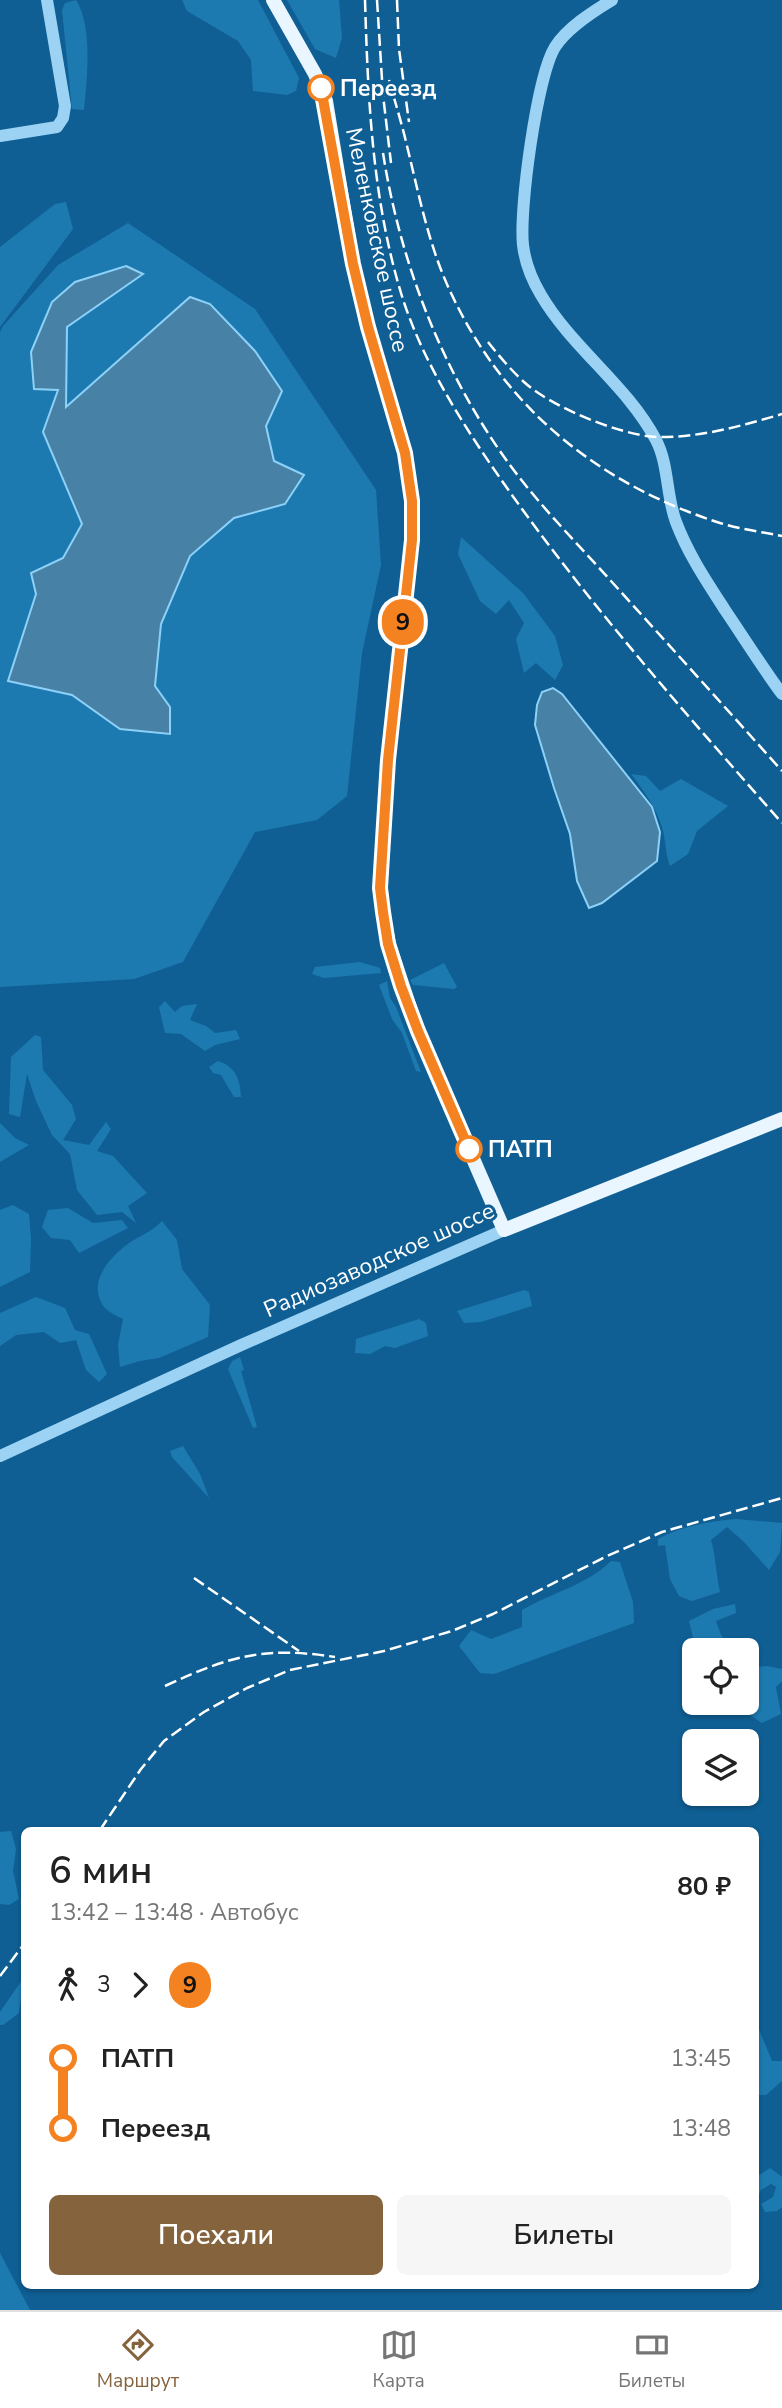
<!DOCTYPE html>
<html lang="ru">
<head>
<meta charset="utf-8">
<style>
  body { margin:0; font-family:"Nunito Sans",sans-serif; background:#f6f6f6; color:#222; height:100vh; display:flex; flex-direction:column; font-size:26px; white-space:nowrap }
  * { box-sizing:border-box; margin:0 }
  p { font-size:23px; color:#767676 }
  .icon { flex:none; width:38px; height:38px; fill:none; stroke:currentColor; stroke-width:2; stroke-linecap:round; stroke-linejoin:round }
  .map { position:relative; flex:1; overflow:hidden }
  .details { position:absolute; left:21px; top:1827px; width:738px; height:462px; display:flex; flex-direction:column; background:#fff; border-radius:10px; box-shadow:0 2px 5px #0004 }
  .details>* { flex:none }
  .badge { padding:0 14px; border-radius:23px; font-size:24px; line-height:46px }
  .controls { position:absolute; left:682px; top:1638px; display:grid; gap:14px }
  .controls a { display:grid; place-items:center; width:77px; height:77px; border-radius:10px; background:#fff; box-shadow:0 2px 5px #0004; font-size:35px }
  .map>.badge { position:absolute; translate:-50% -50%; box-shadow:0 0 0 4px #fff }
  .legs { display:flex; align-items:center; gap:10px; height:77px; padding:0 28px; font-size:23px }
  .legs p { margin-inline-start:auto }
  .head { display:flex; align-items:center; justify-content:space-between; height:119px; padding:0 28px }
  h1 { font-size:38px; font-weight:600; line-height:52px }
  .cta { display:flex; gap:14px; margin-top:auto; padding:14px 28px }
  .cta a { flex:1; height:80px; border-radius:10px; background:#85643d; color:#fff; font-size:28px; font-weight:600; line-height:80px; text-align:center }
  .cta a+a { background:#f6f6f6; color:#222 }
  ul { padding:0 28px; list-style:none }
  li { display:flex; align-items:center; gap:24px; height:70px; font-size:26px }
  li i { display:grid; place-items:center; width:10px; height:100%; margin:0 9px; background:currentColor }
  li i::after { content:''; width:18px; height:18px; margin:-9px; border:5px solid; border-radius:50%; background:#fff }
  li p { margin-inline-start:auto }
  li:first-child i { background:linear-gradient(#0000 50%,currentColor 0) }
  li:last-child i { background:linear-gradient(currentColor 50%,#0000 0) }
  .dock { display:flex; justify-content:space-around; align-items:center; height:98px; border-top:2px solid #e0e0e0; background:#fff; font-size:19px; color:#767676 }
  .dock a { display:grid; justify-items:center; gap:4px }
  .dock .active { color:#85643d }
  .map>svg:first-child { display:block }
</style>
</head>
<body>
<div class="map">
<svg width="782" height="2310" viewBox="0 0 782 2310">
  <rect width="100%" height="100%" fill="#0f5f94"/>
  <path fill="#1d7ab1" d="M76 0C93 27 87 78 84 110L72 109 62 10 65 3Z
    M182 0H258L299 78 296 91 287 95 253 91 251 60 238 41 187 11Z
    M287 0H339L342 38 336 58 315 49Z
    M66 202 73 229 0 327V247L55 204Z
    M128 223 255 309 376 490 381 565 362 653 347 796 317 820 255 832 183 962 134 979 0 987V332L3 326 58 265Z
    M461 537 523 593 555 636 563 665 555 680 536 663 524 673 516 639 524 623 509 600 496 614 480 601 458 554Z
    M631 774 646 776 660 791 681 779 728 806 697 831 688 854 670 866C665 853 666 840 662 827 657 809 642 788 631 774Z
    M360 962 380 968 381 973 324 978 312 974 315 967Z
    M444 963 457 987 454 989 413 985 410 980Z
    M387 981 390 998 396 1007 421 1072 416 1071 402 1033 392 1019 379 985Z
    M165 1001 175 1012 182 1006 197 1004 190 1020 206 1026 215 1033 236 1030 240 1039 215 1045 205 1051 181 1034 165 1033 159 1007Z
    M35 1035 41 1037 43 1070 72 1105 76 1119 63 1140 89 1145 106 1122 111 1129 97 1151 113 1156 147 1193 128 1206 136 1223 122 1212 97 1215 77 1190 70 1154 52 1135 36 1101 27 1074 20 1117 9 1114 11 1057Z
    M218 1061C236 1067 240 1079 241 1097H234L221 1075 213 1073 209 1067Z
    M0 1123 15 1138 29 1145 0 1162Z
    M13 1205 29 1214 31 1239 30 1272 0 1287V1210Z
    M68 1208 93 1223 122 1220 128 1228 79 1253 70 1240 51 1238 42 1227 48 1210Z
    M162 1221 177 1240 182 1269 210 1305 208 1337 159 1358 140 1361 120 1367 118 1345 123 1319C115 1315 105 1311 101 1302 90 1280 109 1259 125 1246 138 1236 151 1233 162 1221Z
    M524 1290 529 1292 532 1306 481 1322 464 1323 457 1311Z
    M36 1297 65 1308 75 1330 89 1334 107 1374 99 1382 86 1370 76 1340 60 1343 44 1332 16 1335 0 1346V1313Z
    M419 1319 426 1323 428 1336 395 1348 385 1346 370 1354 355 1353 356 1339Z
    M240 1357 244 1370 241 1371 257 1427 253 1428 228 1369 232 1361Z
    M183 1446 200 1474 209 1498 172 1457 170 1451Z
    M737 1519 782 1523 780 1552 769 1570 744 1542 727 1527 711 1540C716 1557 716 1575 720 1592L692 1601 679 1596 670 1579 665 1545 658 1546V1539C682 1526 710 1521 737 1519Z
    M611 1561 620 1562 633 1602 634 1623 494 1674 480 1673 459 1646 471 1630 491 1639 522 1627V1610C551 1593 587 1585 611 1561Z
    M735 1604 736 1613 716 1621 721 1635 732 1650H696L689 1621 713 1609Z
    M767 1666 782 1669V1681L776 1687 781 1714 762 1723 750 1715 745 1703H747V1668Z
    M11 1831 16 1849 13 1871 19 1899 9 1905 0 1904V1832Z
    M24 1977 19 2013 3 2025H0V2012Z
    M756 2022 772 2061H782V2081L766 2095H756Z
    M770 2168 782 2177V2207L777 2211 765 2212 761 2204 773 2197 776 2187 771 2184 761 2190 756 2200V2177Z
    M0 2253 30 2310H0Z"/>
  <path fill="#4781a6" stroke="#8dd1f8" stroke-width="2" d="M126 266 143 274 67 327 66 407 190 297 210 304 255 351 282 391 266 426 274 461 304 475 285 504 234 518 190 556 161 624 155 686 170 707V734L120 729 72 695 8 681 36 594 31 573 63 558 82 524 43 432 58 390 34 389 31 352 52 302 75 282Z
    M553 688 562 694 652 807 660 832 657 861 602 903 589 908 577 881 570 834 554 788 535 725 537 705 542 692Z"/>
  <g fill="none" stroke-linecap="round" stroke-linejoin="round">
    <path stroke="#9cd3f4" stroke-width="12" d="M612 0C592 12 567 28 555 47 537 76 519 209 523 245 525 262 532 280 541 295 572 348 627 385 656 440 669 465 666 496 676 522 688 554 707 582 725 610 744 638 762 667 782 694
      M0 136 57 127 63 118 65 106 47 0
      M0 1456 239 1346 504 1230"/>
    <path stroke="#e9f5ff" stroke-width="14" d="M273 0 315 74 326 101 353 264 368 327 405 453 412 501V540L388 760 380 888 383 912 389 944 418 1032 504 1230 782 1119"/>
    <path stroke="#fff" stroke-width="2.5" stroke-dasharray="12 5" stroke-linecap="butt" d="M365 0C368 99 372 197 401 293 424 369 476 445 522 509 602 619 692 721 782 823
      M377 0 383 95 391 163
      M397 0 399 49 409 122
      M389 80C395 102 402 124 407 146 419 195 429 247 451 293 505 409 599 484 720 523 740 529 762 532 782 536
      M383 153C400 262 442 371 507 461 538 504 576 542 611 581 668 644 725 707 782 771
      M488 342C499 356 511 370 524 382 551 407 620 435 656 437 699 438 741 426 782 414
      M194 1578 299 1651
      M165 1686C230 1656 263 1646 335 1657
      M100 1830 141 1769 164 1741 204 1712 247 1688 290 1670 384 1651 452 1631 493 1614 605 1557 662 1532 782 1498
      M0 1976 24 1944"/>
  </g>
  <g fill="none" stroke-linecap="round" stroke-linejoin="round">
    <g stroke="#fff" stroke-width="16">
      <path id="line-1" d="M321 88 353 264 368 327 405 453 412 501V540L388 760 380 888 383 912 388 944 401 986 418 1031 469 1149"/>
    </g>
    <use href="#line-1" stroke="#f58220" stroke-width="10"/>
  </g>
  <g fill="#fff" stroke="#f58220" stroke-width="3.5">
    <circle cx="321" cy="88" r="12"/>
    <circle cx="469" cy="1149" r="12"/>
  </g>
  <g text-anchor="middle" dominant-baseline="central" stroke-width="6" stroke-linejoin="round" paint-order="stroke">
    <g font-size="23" font-weight="bold" fill="#fff" stroke="#0f5f94" text-anchor="start">
      <text x="340" y="88">Переезд</text>
      <text x="488" y="1149">ПАТП</text>
    </g>
    <g font-size="23" fill="#fff" stroke="#0f5f94">
      <text transform="translate(377 240) rotate(78)">Меленковское шоссе</text>
      <text transform="translate(379 1260) rotate(-24)">Радиозаводское шоссе</text>
    </g>
  </g>
</svg>
<div class="controls">
<a><svg class="icon" aria-label="locate" viewBox="0 0 24 24"><circle cx="12" cy="12" r="6"/><path d="M12 2v4M12 18v4M2 12h4M18 12h4"/></svg></a>
<a><svg class="icon" aria-label="layers" viewBox="0 0 24 24"><path d="M12 4l9 5-9 5-9-5zM3 14l9 5 9-5"/></svg></a>
</div>
<b class="badge" style="left:403px;top:622px;background:#f58220;color:#111">9</b>
<section class="details">
<div class="head"><div><h1>6 мин</h1><p>13:42 – 13:48 · Автобус</p></div><b>80 ₽</b></div>
<div class="legs"><svg class="icon" aria-label="walk" viewBox="0 0 24 24"><circle cx="13" cy="4" r="2"/><path d="M13 8l-2 6 4 7M11 14l-3 7M7 12l3-4h3l4 4"/></svg>3<svg class="icon" aria-label="forward" viewBox="0 0 24 24"><path d="M9 5l7 7-7 7"/></svg><b class="badge" style="background:#f58220;color:#111">9</b></div>
<ul>
<li><i style="color:#f58220"></i><b>ПАТП</b><p>13:45</p></li>
<li><i style="color:#f58220"></i><b>Переезд</b><p>13:48</p></li>
</ul>
<div class="cta"><a>Поехали</a><a>Билеты</a></div>
</section>
</div>
<nav class="dock">
<a class="active"><svg class="icon" aria-label="directions" viewBox="0 0 24 24"><path d="M12 3l9 9-9 9-9-9zM9 14v-3h6M13 9l2 2-2 2"/></svg>Маршрут</a>
<a><svg class="icon" aria-label="map" viewBox="0 0 24 24"><path d="M3 6l6-2 6 2 6-2v14l-6 2-6-2-6 2zM9 4v14M15 6v14"/></svg>Карта</a>
<a><svg class="icon" aria-label="tickets" viewBox="0 0 24 24"><path d="M3 7h18v10H3zM15 7v10"/></svg>Билеты</a>
</nav>
</body>
</html>
